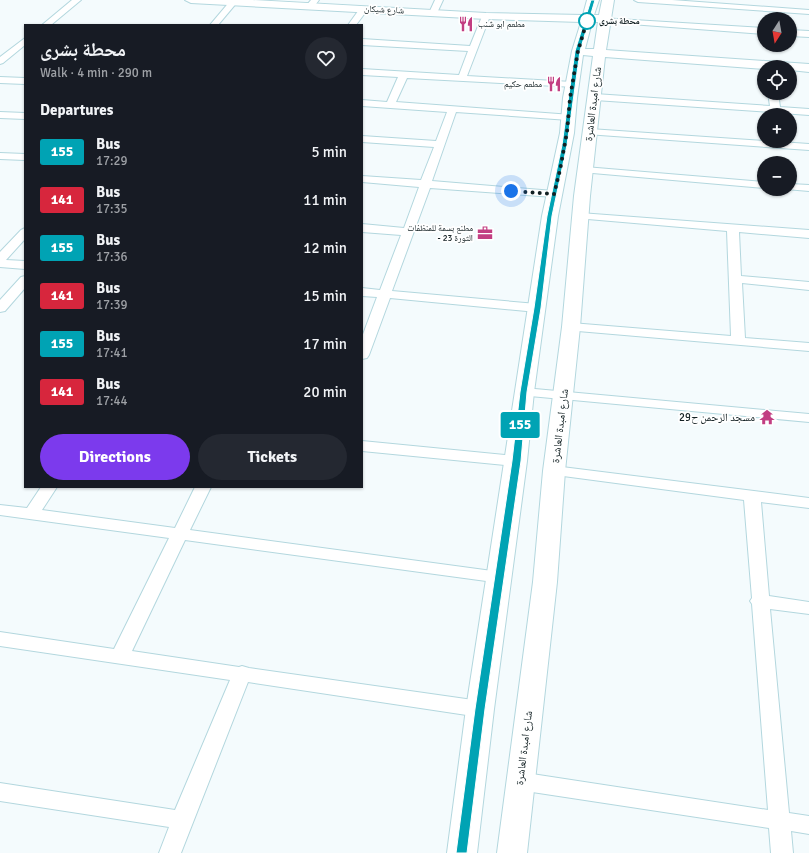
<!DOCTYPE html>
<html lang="en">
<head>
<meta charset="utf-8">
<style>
  body { margin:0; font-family:Signika,"Noto Naskh Arabic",sans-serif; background:#242831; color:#f1f3f6; height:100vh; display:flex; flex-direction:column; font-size:15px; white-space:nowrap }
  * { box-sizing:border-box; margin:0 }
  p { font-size:13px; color:#9ea1a6 }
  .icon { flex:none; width:22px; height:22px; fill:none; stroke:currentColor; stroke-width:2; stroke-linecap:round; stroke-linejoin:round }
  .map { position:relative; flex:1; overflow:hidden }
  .side { position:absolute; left:24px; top:24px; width:339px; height:464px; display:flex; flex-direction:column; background:#171b24; border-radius:0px; box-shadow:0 1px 3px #0004 }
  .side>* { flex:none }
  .badge { padding:0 8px; border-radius:3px; font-size:14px; line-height:26px }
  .needle { width:26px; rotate:191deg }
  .buttons { position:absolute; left:757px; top:12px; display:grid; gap:8px }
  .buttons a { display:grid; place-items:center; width:40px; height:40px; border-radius:50%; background:#171b24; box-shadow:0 1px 3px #0004; font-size:20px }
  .you { position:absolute; width:20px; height:20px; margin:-10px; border:3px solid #fff; border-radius:50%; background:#1a73e8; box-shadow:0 0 0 6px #1a73e833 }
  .map>.badge { position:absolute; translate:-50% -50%; box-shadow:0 0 0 2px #fff }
  h2 { padding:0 16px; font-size:15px; line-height:36px }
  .round { display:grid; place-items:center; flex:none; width:42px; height:42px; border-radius:21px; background:#242831 }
  .overview { display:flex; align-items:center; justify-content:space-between; height:68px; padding:0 16px }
  h1 { font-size:19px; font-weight:700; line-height:30px }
  .cta { display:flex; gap:8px; margin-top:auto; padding:8px 16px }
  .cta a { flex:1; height:46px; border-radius:24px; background:#7c3aed; color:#fff; font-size:16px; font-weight:700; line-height:46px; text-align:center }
  .cta a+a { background:#242831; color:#f1f3f6 }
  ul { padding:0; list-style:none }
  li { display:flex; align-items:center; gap:12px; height:48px; padding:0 16px }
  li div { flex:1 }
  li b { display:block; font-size:15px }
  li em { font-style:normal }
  li .badge { min-width:44px; font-weight:700; text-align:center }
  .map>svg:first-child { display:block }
</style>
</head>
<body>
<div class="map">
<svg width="809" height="853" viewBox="0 0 809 853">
  <rect width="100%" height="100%" fill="#f4fbfd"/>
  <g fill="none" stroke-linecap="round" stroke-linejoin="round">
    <g stroke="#b3d7de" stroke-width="2">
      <path id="street" d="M72 0H81L51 25H42Z
        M231 0H239L218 25H210Z
        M311 0H319L313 8H307L306 6Z
        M435 0H443L437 13 433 15 429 13Z
        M634 0H672L809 10V14L638 2Z
        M361 7H364L368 9 356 25H348Z
        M483 14H486L490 16 467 76 572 82 577 85 575 87 407 78 396 102 572 115 574 117 569 120 456 112 432 181 554 191 560 194 554 197 430 188 392 291 537 304 542 305 544 308 542 311 537 312 390 298 369 355 367 358 362 359V337L377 297 362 296V288L380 290 401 235 362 232V224L404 228 419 187 362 182V176L421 180 434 147 362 142V136L436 141 447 112 362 106V100L387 102 398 77 362 75V69L459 75 468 51 362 45V39L470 46Z
        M601 18 764 28V34L604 22 600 20Z
        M790 30 809 31V37L790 36Z
        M25 38V45L3 63 0 64V57Z
        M0 77 25 78V84L0 83Z
        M768 93H778L780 107 809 109V115L781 113V115H771V112L595 100 590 97 595 94 770 106Z
        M0 112 25 113V119L0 118Z
        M590 129 809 144V150L586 134 585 132Z
        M0 153 25 154V160L0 159Z
        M585 167 764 182V188L581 172 580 170 581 168Z
        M790 184 809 185V191L786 189H790Z
        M580 213 809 230V238L739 232 741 276 809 282V290L742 283 745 338 809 343V351L566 330 564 327 566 324 571 323 731 336 727 231 576 218 574 216 576 214Z
        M25 228V239L6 260 25 261V269L0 267V252L21 230Z
        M25 276V288L5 311 0 312V300L21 277Z
        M524 388 809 414V422L519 395 517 392 519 389Z
        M362 441 516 456 522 458 524 461 522 464 516 466 362 451Z
        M554 466 809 498V508L761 502 769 596 809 602V614L770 609 789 813 809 816V834L791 831 793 853H771L769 828 519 790 512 787 509 781 512 775 519 772 768 810 752 604 750 601 752 598 744 500 548 474 546 471 548 468Z
        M41 487H57L42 510 175 528 195 487H211L190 530 507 573 510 577 507 581 501 583 185 540 132 651 239 667 242 666 249 668 480 701 487 704 490 709 487 714 480 717 248 682 181 853H159L169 827 0 801V783L175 810 230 680 0 646V632L114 649 169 538 0 515V505L27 508Z"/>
    </g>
    <g stroke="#b3d7de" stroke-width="2">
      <path id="secondary" d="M185 0H252L486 13 583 15 587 0H599L594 15H599L602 0H614L606 50 809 64V72L790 70V67H764V69L605 57 590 196 580 327 565 471 557 582 527 853H497L533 582 543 471 562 327 574 196 593 56 583 55 577 98 574 133 558 216 534 392 527 461 494 709 477 853H447L466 709 542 216 560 133 563 98 572 51 581 22 486 19 191 3ZM592 22H598L594 49H585Z"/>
    </g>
    <use href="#street" fill="#fff" fill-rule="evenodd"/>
    <use href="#secondary" fill="#fff" fill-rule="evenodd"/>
  </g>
  <path fill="#00a3b4" stroke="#fff" d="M591 0H595L580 51 567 145 552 216 541 308 527 392 521 461 485 709 467 853H456L475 709 512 461 520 392 534 308 547 216 562 145 575 51Z"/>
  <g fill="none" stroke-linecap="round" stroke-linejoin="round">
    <path stroke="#122023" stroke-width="4" stroke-dasharray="0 7.2" d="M511 191 554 194 560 170 567 132 570 98 578 51 587 21"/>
  </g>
  <defs>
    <g id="restaurant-bare" transform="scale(1.2)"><path d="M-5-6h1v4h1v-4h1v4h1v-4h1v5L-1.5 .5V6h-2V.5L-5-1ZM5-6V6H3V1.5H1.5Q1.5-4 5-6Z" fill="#c23e82" stroke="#fff" stroke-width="2.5" paint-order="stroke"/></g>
    <g id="office-bare" transform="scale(1.2)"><path d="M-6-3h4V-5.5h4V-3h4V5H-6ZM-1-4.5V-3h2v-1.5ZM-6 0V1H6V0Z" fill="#c23e82" stroke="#fff" stroke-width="2.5" paint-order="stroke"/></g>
    <g id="temple-bare" transform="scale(1.2)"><path d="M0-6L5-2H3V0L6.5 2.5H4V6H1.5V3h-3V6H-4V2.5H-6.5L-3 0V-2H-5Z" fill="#c23e82" stroke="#fff" stroke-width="2.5" paint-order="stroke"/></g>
  </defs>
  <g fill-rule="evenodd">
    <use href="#restaurant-bare" x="466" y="24"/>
    <use href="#restaurant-bare" x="554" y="84"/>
    <use href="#office-bare" x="485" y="233"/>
    <use href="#temple-bare" x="767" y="417"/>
  </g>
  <circle fill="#fff" stroke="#00a3b4" stroke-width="2" cx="587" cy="21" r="8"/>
  <g text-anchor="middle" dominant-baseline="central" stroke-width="3.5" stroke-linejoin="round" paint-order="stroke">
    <g font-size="9" fill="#122023" stroke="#fff">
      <text transform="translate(384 10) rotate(3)">شارع شيكان</text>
    </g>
    <g font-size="9" font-weight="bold" fill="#122023" stroke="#fff" text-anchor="start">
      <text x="599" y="21">محطة بشرى</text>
    </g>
    <g font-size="9" fill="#122023" stroke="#fff" text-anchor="end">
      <text x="478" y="24" text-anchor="start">مطعم ابو شنب</text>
      <text x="542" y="84">مطعم حكيم</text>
      <text x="473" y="228">مطنع بسمة للمنظفات<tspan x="473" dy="10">- الثورة 23</tspan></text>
    </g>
    <g font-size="11" fill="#122023" stroke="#fff">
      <text transform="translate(593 104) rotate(-83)">شارع امبدة العاشرة</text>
      <text transform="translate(560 426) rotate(-83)">شارع امبدة العاشرة</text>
      <text transform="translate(524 748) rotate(-83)">شارع امبدة العاشرة</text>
    </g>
    <g font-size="11" fill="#122023" stroke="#fff" text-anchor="end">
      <text x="755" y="417">مسجد الرحمن ح29</text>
    </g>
  </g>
</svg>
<div class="buttons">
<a><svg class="needle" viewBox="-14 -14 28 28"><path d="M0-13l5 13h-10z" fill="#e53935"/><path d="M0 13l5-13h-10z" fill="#9ea1a6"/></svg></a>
<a><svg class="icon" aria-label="locate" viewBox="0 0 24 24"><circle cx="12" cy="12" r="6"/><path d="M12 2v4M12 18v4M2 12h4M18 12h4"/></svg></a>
<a>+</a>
<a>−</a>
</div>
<div class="you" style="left:511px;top:191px"></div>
<b class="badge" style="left:520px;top:425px;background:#00a3b4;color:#fff">155</b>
<section class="side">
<div class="overview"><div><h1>محطة بشرى</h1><p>Walk · 4 min · 290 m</p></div><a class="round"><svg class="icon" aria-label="heart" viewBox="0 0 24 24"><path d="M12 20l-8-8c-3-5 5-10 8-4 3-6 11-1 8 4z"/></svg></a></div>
<h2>Departures</h2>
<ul>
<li><span class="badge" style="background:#00a3b4;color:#fff">155</span><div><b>Bus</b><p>17:29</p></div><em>5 min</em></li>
<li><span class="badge" style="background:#d7263d;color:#fff">141</span><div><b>Bus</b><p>17:35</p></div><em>11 min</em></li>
<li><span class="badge" style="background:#00a3b4;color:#fff">155</span><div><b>Bus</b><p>17:36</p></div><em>12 min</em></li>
<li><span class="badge" style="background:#d7263d;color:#fff">141</span><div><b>Bus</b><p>17:39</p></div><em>15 min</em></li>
<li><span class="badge" style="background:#00a3b4;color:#fff">155</span><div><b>Bus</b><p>17:41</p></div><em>17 min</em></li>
<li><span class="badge" style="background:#d7263d;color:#fff">141</span><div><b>Bus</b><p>17:44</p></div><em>20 min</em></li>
</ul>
<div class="cta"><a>Directions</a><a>Tickets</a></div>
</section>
</div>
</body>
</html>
